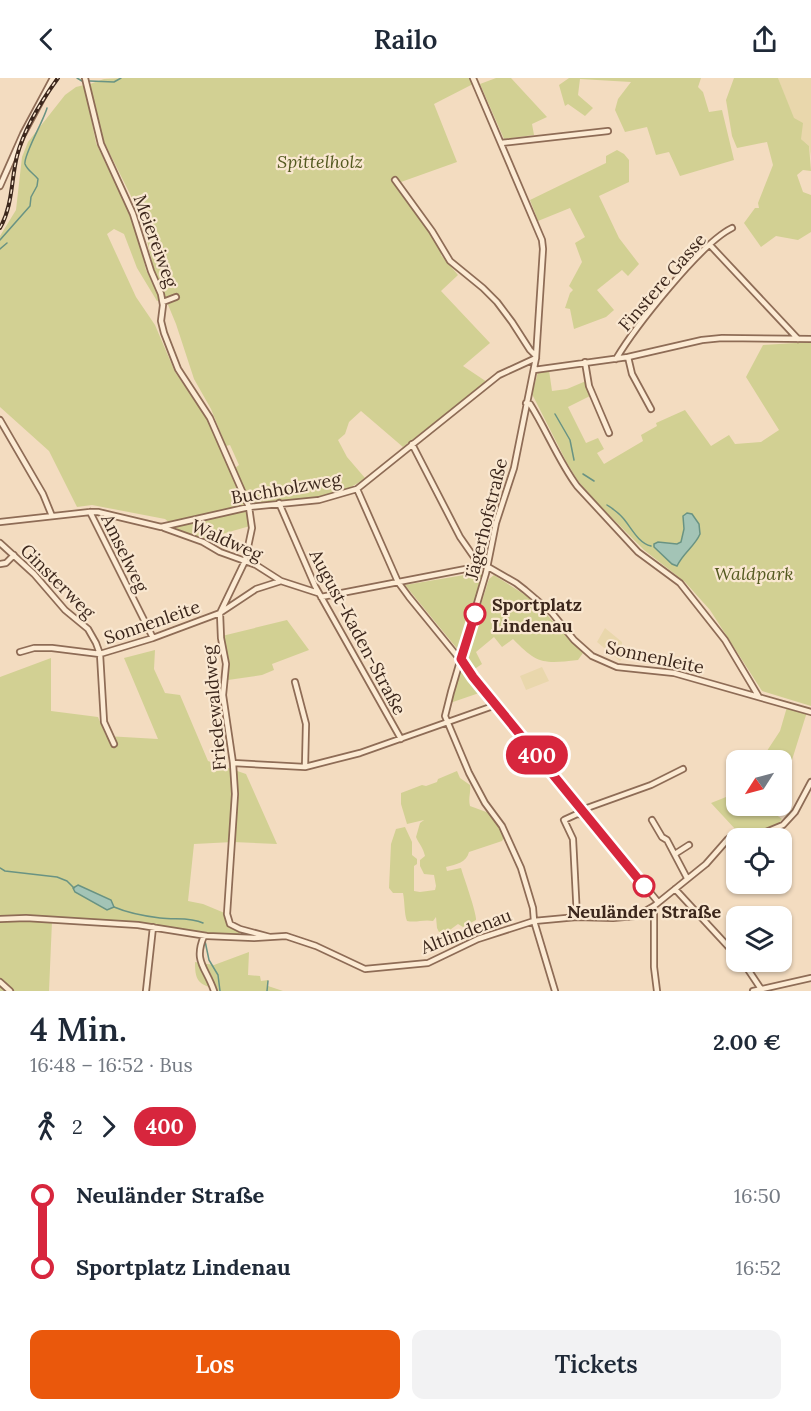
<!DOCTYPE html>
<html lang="de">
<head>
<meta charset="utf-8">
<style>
  body { margin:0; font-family:Lora,serif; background:#f2f2f3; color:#1f2937; height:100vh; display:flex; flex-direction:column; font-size:22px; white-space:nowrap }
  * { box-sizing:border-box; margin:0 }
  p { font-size:20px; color:#747a83 }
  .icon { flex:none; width:33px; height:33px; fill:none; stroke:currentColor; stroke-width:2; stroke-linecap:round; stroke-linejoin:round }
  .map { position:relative; height:913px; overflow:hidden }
  .side { display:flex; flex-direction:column; background:#fff; flex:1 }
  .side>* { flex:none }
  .badge { padding:0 12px; border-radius:20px; font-size:21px; line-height:39px }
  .needle { width:39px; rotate:234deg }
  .controls { position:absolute; left:726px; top:672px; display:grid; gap:12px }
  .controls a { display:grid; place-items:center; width:66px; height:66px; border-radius:12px; background:#fff; box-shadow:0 2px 4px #0004; font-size:30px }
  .map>.badge { position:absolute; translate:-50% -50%; box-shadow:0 0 0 3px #fff }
  .legs { display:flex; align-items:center; gap:9px; height:66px; padding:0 30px; font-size:20px }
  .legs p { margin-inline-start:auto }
  .summary { display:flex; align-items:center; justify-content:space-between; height:102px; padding:0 30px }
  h1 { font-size:33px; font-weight:600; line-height:45px }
  .button { display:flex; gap:12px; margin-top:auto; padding:12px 30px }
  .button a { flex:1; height:69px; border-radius:12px; background:#ea580c; color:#fff; font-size:24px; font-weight:600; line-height:69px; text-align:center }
  .button a+a { background:#f2f2f3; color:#1f2937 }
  ul { padding:0 30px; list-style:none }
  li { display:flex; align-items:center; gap:21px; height:72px; font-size:22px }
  li i { display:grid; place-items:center; width:9px; height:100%; margin:0 8px; background:currentColor }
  li i::after { content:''; width:15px; height:15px; margin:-8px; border:4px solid; border-radius:50%; background:#fff }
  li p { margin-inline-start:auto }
  li:first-child i { background:linear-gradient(#0000 50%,currentColor 0) }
  li:last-child i { background:linear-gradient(currentColor 50%,#0000 0) }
  header { display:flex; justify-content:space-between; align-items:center; height:78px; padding:0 30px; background:#fff; font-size:27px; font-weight:600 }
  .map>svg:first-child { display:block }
</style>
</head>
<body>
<header><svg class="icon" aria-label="back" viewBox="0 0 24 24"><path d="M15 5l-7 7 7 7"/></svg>Railo<svg class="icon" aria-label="share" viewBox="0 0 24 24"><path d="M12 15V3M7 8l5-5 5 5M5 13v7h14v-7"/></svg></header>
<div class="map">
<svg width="811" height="913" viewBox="0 0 811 913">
  <rect width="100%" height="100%" fill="#f3dcc0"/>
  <path fill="#e9d7ac" d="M778 0H811V78L809 68 801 61Z
    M605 550 622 564 623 580 620 583 597 564Z
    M542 589 549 603 526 612 520 598Z"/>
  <path fill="#d2d093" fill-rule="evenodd" d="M123 0H470L473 6 434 26 457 84 401 104 400 107 436 154 445 172 441 177 458 197 441 213 490 265 463 288 487 304 403 369 361 333 349 344 345 356 338 362 347 379 365 400C333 425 289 422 250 425L235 390 239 387 230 367 226 368 211 331 194 301 176 246 154 193 143 145 131 118 104 64 90 6 104 1Z
    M496 0H511L547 39 532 46 534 57 504 61 480 6Z
    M569 0H701L698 9 703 14 709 34 722 32 734 82 680 98 669 74 656 77 647 49 625 54 615 32 618 21 631 4 580 1 578 17 593 30 585 38 568 26 565 28 559 7Z
    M734 0H778L794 40 803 45 801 61 809 68 811 93 803 92 797 97 803 114 811 117V154L798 162 776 158 761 169 744 145 755 130H759L758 125 773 87 767 64 737 70 732 58 726 22Z
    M84 7 96 65 135 147 146 192 161 222 157 223 137 190 124 156 114 151 107 156 136 219 155 247 175 294 208 342 243 424 250 448 194 464 165 441 92 427 77 429 49 373 0 329V158L16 132 22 79 28 64 65 17 76 9Z
    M617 72 624 76 629 82V104L599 118 619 160 639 186 628 198 622 192 597 212 614 232 606 239 574 251 570 231 565 230 570 215 573 212 569 208 582 184 575 165 585 159 570 130 538 143 530 122 606 85V78Z
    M811 264V628L762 613 710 532 685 504 644 472 601 429 578 403 567 385 532 316 538 294 549 292 552 313 567 311 586 303 590 318 568 329 586 365 598 360 604 371 597 375 604 386 643 363 641 357 657 348 656 345 685 332 711 368 729 357 735 366 761 364 779 352 746 299 763 267ZM683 438 697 462 683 477 677 487 662 464 677 466 681 464 684 451Z
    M482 494 471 538 459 573 405 507Z
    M494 497 533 522 583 575 578 582C543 586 537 586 513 561L502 569 494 559 476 574 482 586 473 592 464 579 489 501Z
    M287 542 309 572 272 586 274 592 262 597 228 602 227 586 222 558Z
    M155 572 154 591 165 615 180 617 208 683 246 696 277 766 233 764 194 766 188 823 203 826 227 836 229 847 240 854V858L0 839V599L51 580V633L98 639 106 658 158 661 124 580Z
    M466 594 482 614 450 625 459 595Z
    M787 629 807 634 791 685 782 691V682H761L780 653Z
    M457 693 460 700 470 707C471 715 468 720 470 728L489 735 505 758 502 763 469 774C466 785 457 786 446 789L447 793 461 790C464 800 477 836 476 842L463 849 458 846 443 857 440 856 437 850 436 839 433 843C423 841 417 845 407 843 404 835 405 825 403 815H393L389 810 391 766 396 751 405 749 412 764V777L417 781V786L414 788V813L420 814 435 812 436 808 434 797 424 796 420 788V782L425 778C423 769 419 766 416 759L420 745 424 742 407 746 401 726V715L422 707 426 708 437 704 438 701Z
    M736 715V728H764L782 741C772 756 751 753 736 752L711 725Z
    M27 841 52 843 49 913H0V842Z
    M249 874 248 897 260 898 261 903 268 902V908L283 913H214L213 910C197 906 195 900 195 884L214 887Z"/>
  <path fill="#a3c4b6" stroke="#699383" stroke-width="1.5" d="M687 435 692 436 699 446 700 456C695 468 683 475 677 488L672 486 654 469V466L658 464 677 466 681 464 684 451 683 438Z
    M78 807 111 822 114 829 107 832 75 814 73 810Z"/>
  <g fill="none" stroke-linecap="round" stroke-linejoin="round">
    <path stroke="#699383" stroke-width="1.5" d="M77 0 82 3
      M90 3 114 4 121 0
      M0 162 30 128 31 119 37 108 38 101C34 96 27 92 25 86 23 78 44 42 47 30
      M0 171 7 165
      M555 336 570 362 574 382
      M583 396 594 403
      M607 427C613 431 618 434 623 440 631 449 638 465 651 468
      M0 790 5 793 57 799 67 803 74 810
      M114 829C128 835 144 838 160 840 175 842 190 839 203 845
      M205 863 209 882 218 897 220 913
      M267 913 268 903"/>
    <g stroke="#8e6c56" stroke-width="8">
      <path id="minor" d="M85 0 101 66 133 136 151 193 161 216 163 227 161 243 164 255 178 291 210 340 249 429 252 450 245 483 220 535 221 560 226 586 223 617 233 685 235 716 227 836 230 846 240 851 270 859
        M473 0 542 162 543 171 536 280 514 390 496 445 486 495 451 614 445 638 469 695 485 725 502 748 521 790 533 830 534 843 555 913
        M501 65 608 53
        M395 102 432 153 450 183 483 210 497 224 512 244 530 272 536 278
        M0 108 23 56 53 0
        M710 167 798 261
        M163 224 176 219
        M628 279 632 296 651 331
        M616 281C635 249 701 165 732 150
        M585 284 589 308 609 355
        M534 292 628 279 702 262 722 260 811 261
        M526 325 530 326C547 353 558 382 577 408L638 474 680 505 725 562 759 619
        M0 342 43 416 52 438
        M412 366 460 459 476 482 516 505 525 512 552 535 574 562 592 578 617 589 674 595 811 634
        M357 411 398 504 409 519 658 824
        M279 425 315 508 401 661
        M90 434 153 560
        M0 444 90 434H98L161 449 249 429 319 422 357 411 499 297 536 280
        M164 450 203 464 220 474 256 487 281 503
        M0 465 34 496 65 532 88 551 96 565 100 576 104 644 114 666
        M0 486 6 485 14 477
        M321 519 476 489 481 487
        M20 574 34 570H52L100 576 153 560 220 535 256 511 281 503 318 515
        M295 604 306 646 305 689
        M233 685 305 689 360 675 496 627
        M652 742 662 759 667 762 687 800
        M675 776 689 767
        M675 811 736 877
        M654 828V889L657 913
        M577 839 573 761 564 742 577 736 586 737 587 730 651 707 683 691
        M0 841 26 840 138 847 207 858 254 860 286 858 316 868 365 891 428 885 478 861 534 843 577 839 613 840 635 838 642 835 654 828 706 786 728 761 733 757 766 754 783 747 795 734 811 704
        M204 858C193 884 206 889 214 913
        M743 884 761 911
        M0 904 10 913
        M146 913 153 849
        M753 913 811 900"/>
    </g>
    <use href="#minor" stroke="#fcebd4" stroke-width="4.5"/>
    <g stroke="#3c271c" stroke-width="4">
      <path id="rail" d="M0 150C13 127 11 102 17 78 24 51 42 22 58 0"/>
    </g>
    <use href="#rail" stroke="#f9e7d0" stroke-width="1.5" stroke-dasharray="4.5" stroke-linecap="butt"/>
  </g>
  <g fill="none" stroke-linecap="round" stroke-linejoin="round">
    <g stroke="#fff" stroke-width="14">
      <path id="line-1" d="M475 536 461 581 473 599 644 808"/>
    </g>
    <use href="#line-1" stroke="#d7263d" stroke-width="9"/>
  </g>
  <g fill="#fff" stroke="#d7263d" stroke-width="3">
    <circle cx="475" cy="536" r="10"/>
    <circle cx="644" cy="808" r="10"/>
  </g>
  <g text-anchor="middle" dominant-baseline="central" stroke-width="4.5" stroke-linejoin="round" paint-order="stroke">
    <g font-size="18" font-style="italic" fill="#545a20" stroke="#f9e7d0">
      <text x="320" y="83">Spittelholz</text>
      <text x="754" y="495">Waldpark</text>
    </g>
    <g font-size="18" fill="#3c271c" stroke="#f9e7d0">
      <text transform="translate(156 163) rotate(70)">Meiereiweg</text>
      <text transform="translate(662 204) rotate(-49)">Finstere Gasse</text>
      <text transform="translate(286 410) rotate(-10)">Buchholzweg</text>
      <text transform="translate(486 441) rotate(-76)">Jägerhofstraße</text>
      <text transform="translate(227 462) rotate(24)">Waldweg</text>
      <text transform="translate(125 475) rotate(64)">Amselweg</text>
      <text transform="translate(58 503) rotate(45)">Ginsterweg</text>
      <text transform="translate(152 544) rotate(-19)">Sonnenleite</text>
      <text transform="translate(358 554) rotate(62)">August-Kaden-Straße</text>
      <text transform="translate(655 579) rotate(12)">Sonnenleite</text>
      <text transform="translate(214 630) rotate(-95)">Friedewaldweg</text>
      <text transform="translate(466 853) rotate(-21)">Altlindenau</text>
    </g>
    <g font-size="18" font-weight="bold" fill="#3c271c" stroke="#f9e7d0" text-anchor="start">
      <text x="492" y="526">Sportplatz<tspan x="492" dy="21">Lindenau</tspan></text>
      <text x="644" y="833" text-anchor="middle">Neuländer Straße</text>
    </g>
  </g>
</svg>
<div class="controls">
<a><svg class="needle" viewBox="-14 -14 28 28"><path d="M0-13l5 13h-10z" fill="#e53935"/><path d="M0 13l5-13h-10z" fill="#747a83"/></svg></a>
<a><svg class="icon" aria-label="locate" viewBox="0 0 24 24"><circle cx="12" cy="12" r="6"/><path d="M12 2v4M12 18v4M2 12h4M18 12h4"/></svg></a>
<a><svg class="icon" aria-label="layers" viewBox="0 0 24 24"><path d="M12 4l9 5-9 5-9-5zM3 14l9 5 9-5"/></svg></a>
</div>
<b class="badge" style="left:537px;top:677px;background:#d7263d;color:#fff">400</b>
</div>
<section class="side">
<div class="summary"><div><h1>4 Min.</h1><p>16:48 – 16:52 · Bus</p></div><b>2.00 €</b></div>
<div class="legs"><svg class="icon" aria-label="walk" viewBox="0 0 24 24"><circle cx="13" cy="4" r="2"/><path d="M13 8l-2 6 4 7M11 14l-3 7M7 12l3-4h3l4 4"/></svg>2<svg class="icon" aria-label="forward" viewBox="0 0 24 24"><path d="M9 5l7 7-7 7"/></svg><b class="badge" style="background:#d7263d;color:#fff">400</b></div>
<ul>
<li><i style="color:#d7263d"></i><b>Neuländer Straße</b><p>16:50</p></li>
<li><i style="color:#d7263d"></i><b>Sportplatz Lindenau</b><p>16:52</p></li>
</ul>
<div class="button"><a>Los</a><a>Tickets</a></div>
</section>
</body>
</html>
